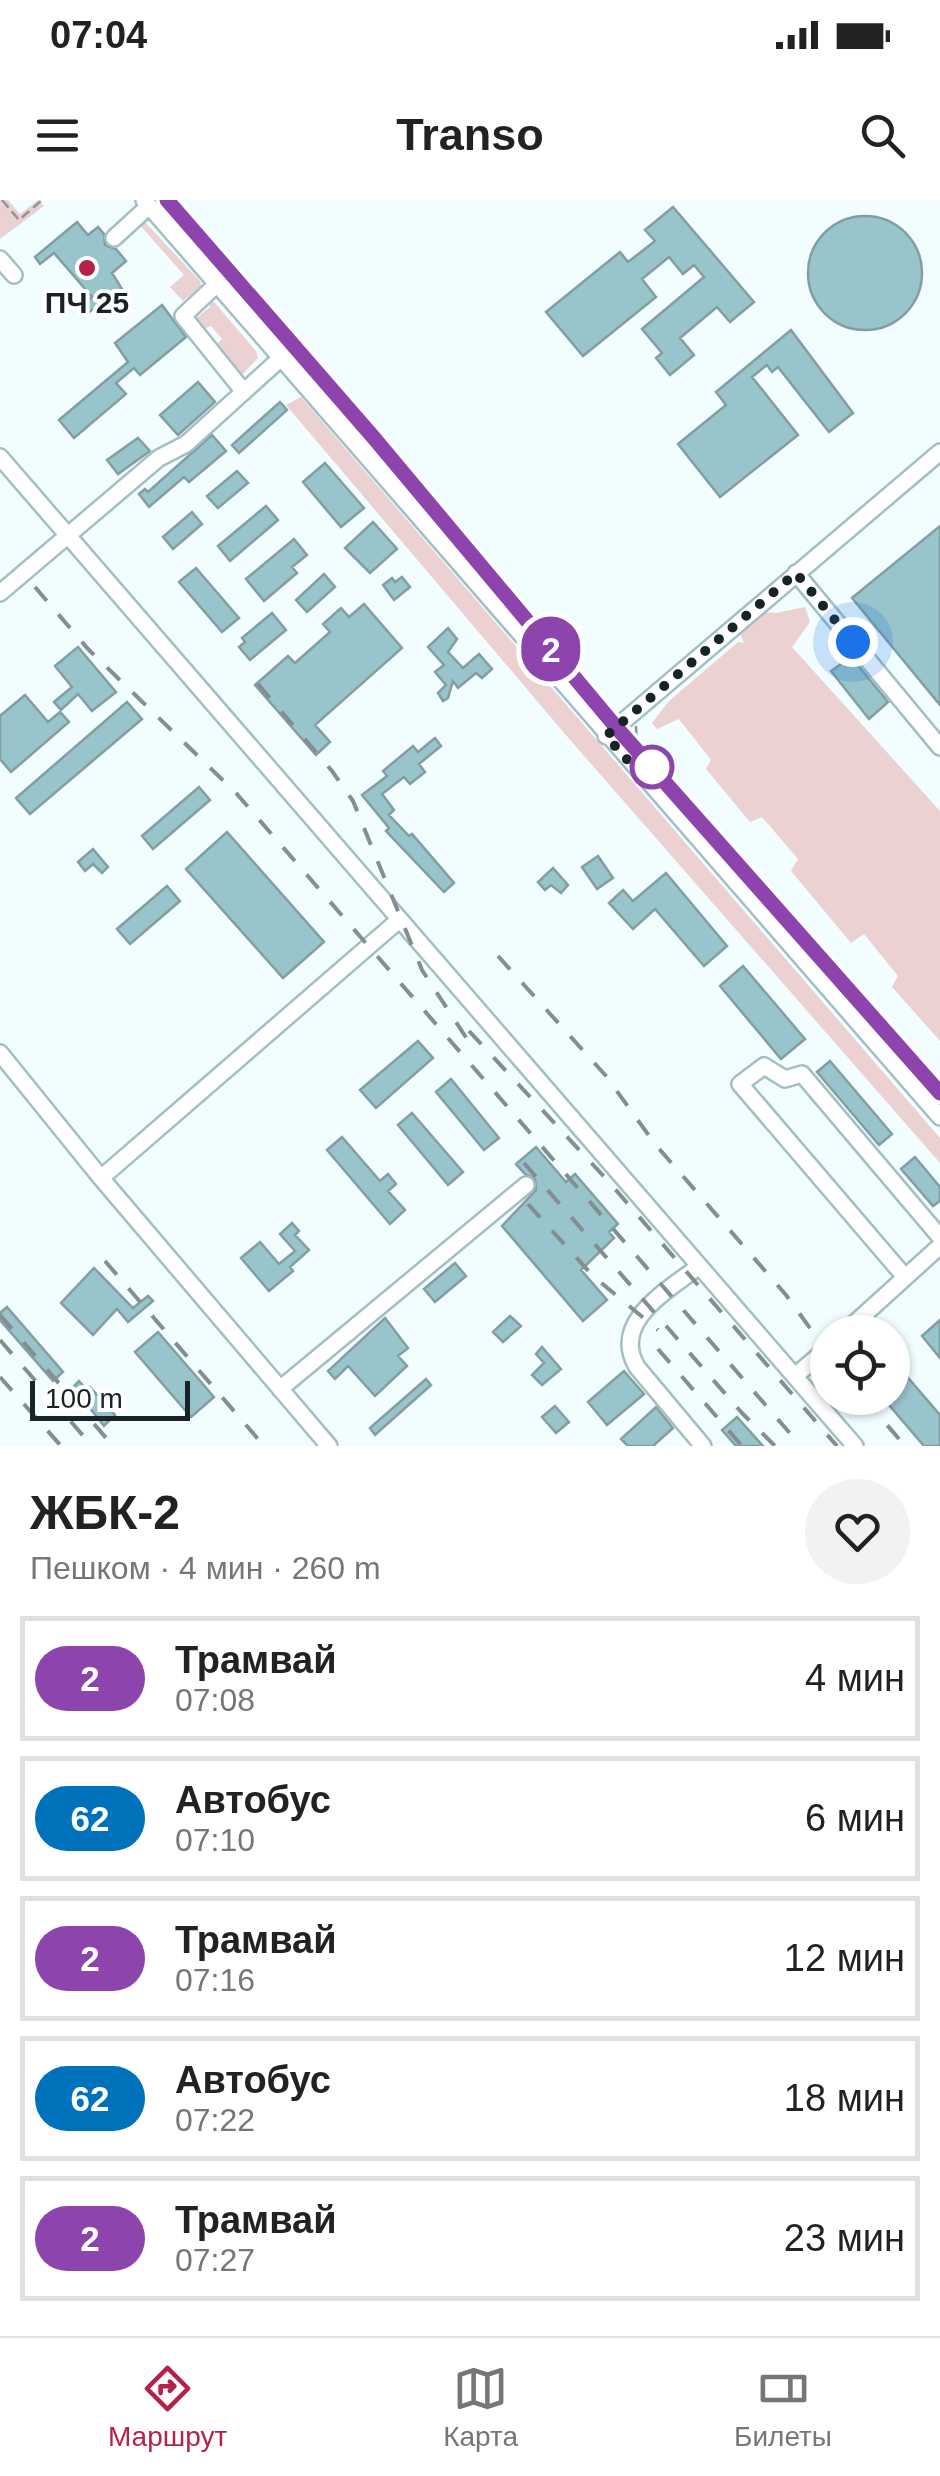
<!DOCTYPE html>
<html lang="ru">
<head>
<meta charset="utf-8">
<style>
  body { margin:0; font-family:Helvetica,sans-serif; background:#f2f2f2; color:#222; height:100vh; display:flex; flex-direction:column; font-size:38px; white-space:nowrap }
  * { box-sizing:border-box; margin:0 }
  p { font-size:32px; color:#767676 }
  .icon { flex:none; width:55px; height:55px; fill:none; stroke:currentColor; stroke-width:2; stroke-linecap:round; stroke-linejoin:round }
  .map { position:relative; height:1246px; overflow:hidden }
  .details { display:flex; flex-direction:column; background:#fff; flex:1 }
  .details>* { flex:none }
  .badge { padding:0 20px; border-radius:32px; font-size:35px; line-height:65px }
  .controls { position:absolute; left:810px; top:1115px; display:grid; gap:20px }
  .controls a { display:grid; place-items:center; width:100px; height:100px; border-radius:50%; background:#fff; box-shadow:0 2px 8px #0004; font-size:50px }
  .scale { position:absolute; left:30px; bottom:25px; width:160px; box-sizing:border-box; padding-left:10px; border:5px solid #182325; border-top:0; font-size:28px; line-height:35px; white-space:nowrap; color:#182325; -webkit-text-stroke:8px #fff; paint-order:stroke }
  .you { position:absolute; width:50px; height:50px; margin:-25px; border:8px solid #fff; border-radius:50%; background:#1a73e8; box-shadow:0 0 0 15px #1a73e833 }
  .map>.badge { position:absolute; translate:-50% -50%; box-shadow:0 0 0 5px #fff }
  .round { display:grid; place-items:center; flex:none; width:105px; height:105px; border-radius:52px; background:#f2f2f2 }
  .summary { display:flex; align-items:center; justify-content:space-between; height:170px; padding:0 30px }
  h1 { font-size:48px; font-weight:800; line-height:75px }
  ul { padding:0; list-style:none }
  li { display:flex; align-items:center; gap:30px; height:125px; margin:0 20px 15px; padding:0 10px; border:5px solid #e0e0e0; border-radius:0px }
  li div { flex:1 }
  li b { display:block; font-size:38px }
  li em { font-style:normal }
  li .badge { min-width:110px; font-weight:700; text-align:center }
  .status { display:flex; justify-content:space-between; align-items:center; height:70px; padding:0 50px; background:#fff; direction:ltr }
  .status svg { height:28px; fill:currentColor }
  header { display:flex; justify-content:space-between; align-items:center; height:130px; padding:0 30px; background:#fff; font-size:45px; font-weight:800 }
  .tab-bar { display:flex; justify-content:space-around; align-items:center; height:140px; border-top:2px solid #e0e0e0; background:#fff; font-size:28px; color:#767676 }
  .tab-bar a { display:grid; justify-items:center; gap:5px }
  .tab-bar .current { color:#b42248 }
  .map>svg:first-child { display:block }
</style>
</head>
<body>
<div class="status"><b>07:04</b><svg viewBox="0 0 49 12"><path d="M0 12V9h3v3zM5 12V6h3v6zM10 12V3h3v9zM15 12V0h3v12zM26 1h20v11H26zM47 4h2v5h-2z"/></svg></div>
<header><svg class="icon" aria-label="menu" viewBox="0 0 24 24"><path d="M4 6h16M4 12h16M4 18h16"/></svg>Transo<svg class="icon" aria-label="search" viewBox="0 0 24 24"><circle cx="10" cy="10" r="6"/><path d="M15 15l6 6"/></svg></header>
<div class="map">
<svg width="940" height="1246" viewBox="0 0 940 1246">
  <rect width="100%" height="100%" fill="#f1fdff"/>
  <path fill="#ecd1d3" d="M0 0H8L20 14 38 0 44 6 0 39Z
    M144 21 201 82 200 87 183 101 170 87 184 75 138 23Z
    M208 102H214L256 151 258 158 241 176 234 174 214 147 222 139 211 126 202 130 194 120 210 107Z
    M301 197 940 938V963L565 534 286 205Z
    M805 407 810 422 792 447 940 611V841L892 787 898 776 864 734 851 743 791 671 798 659 762 617 750 622 706 569 711 560 679 519 657 529 652 523 669 501 738 442 744 443 740 433 759 412 776 413Z"/>
  <path fill="#98c4cb" stroke="#839ea3" stroke-width="2.5" d="M673 7 754 102 730 122 717 107 680 138 694 155 670 175 656 158 662 153 642 129 704 77 694 65 683 74 669 57 642 79 656 97 583 156 546 112 620 52 628 62 655 41 645 30Z
    M808 73a57 57 0 1 1 114 0a57 57 0 1 1-114 0Z
    M77 22 88 35 98 27 104 34 105 45 116 49 126 61 112 73 122 89 101 107 99 105 85 115 79 106 92 97 54 53 40 64 35 57Z
    M162 105 186 137 140 175 134 168 116 183 126 194 74 238 59 220 128 162 115 143Z
    M791 130 853 213 829 232 778 167 772 172 767 165 752 177 798 235 720 297 678 244 726 205 716 192Z
    M198 182 215 202 178 235 160 215Z
    M280 202 287 210 239 253 232 245Z
    M212 235 226 251 189 282 184 277 149 307 139 294 145 289 148 292Z
    M138 238 150 251 118 274 107 260Z
    M325 263 364 308 341 327 303 282Z
    M237 271 248 283 218 308 207 296Z
    M266 306 278 320 230 361 218 346Z
    M192 312 202 324 173 349 163 337Z
    M373 322 397 349 370 373 345 348Z
    M940 326V505L852 398Z
    M294 339 307 355 292 367 297 373 264 401 246 379Z
    M196 368 239 418 222 432 179 382Z
    M324 374 335 387 307 412 296 400Z
    M402 377 410 387 394 400 383 385 392 378 395 382Z
    M364 404 402 448 315 525 330 542 316 555 255 485 288 456 295 463 330 432 323 424 341 408 349 417Z
    M272 413 286 430 250 460 239 447 245 442 242 438Z
    M448 428 457 439 448 452 463 468 479 454 492 469 482 478 476 473 458 488 453 481 448 498 443 501 438 493 446 485 435 472 444 465 428 447Z
    M78 447 116 492 92 511 78 494 61 510 54 502 72 487 55 466Z
    M851 457 888 502 869 519 831 471Z
    M25 495 48 522 60 512 69 522 11 572 0 559V516Z
    M127 502 142 519 30 614 16 598Z
    M435 538 441 546 419 564 425 572 410 584 404 577 382 594 394 610 389 615 409 636 412 634 454 683 444 692 386 631 389 628 362 595 387 576 383 571 413 546 418 552Z
    M199 587 210 600 153 649 142 636Z
    M227 632 324 742 283 778 186 669Z
    M93 649 108 667 102 673 93 664 85 671 78 662Z
    M598 656 613 678 597 689 582 667Z
    M553 668 568 685 561 693 551 685 545 690 538 682Z
    M666 673 727 746 704 766 655 709 633 729 609 703 623 690 633 701Z
    M167 686 180 701 130 744 117 729Z
    M743 766 805 839 781 859 720 786Z
    M418 841 433 858 376 908 360 890Z
    M830 861 892 934 879 945 817 872Z
    M451 879 499 938 484 950 436 892Z
    M412 913 463 972 448 985 398 925Z
    M342 937 380 981 388 974 396 984 388 991 405 1010 390 1024 327 950Z
    M536 947 566 982 575 974 618 1024 609 1032 614 1038 581 1070 607 1100 583 1121 502 1026 536 990 535 979 525 974 516 964Z
    M915 957 940 987V1001L933 1006 901 969Z
    M292 1023 299 1031 295 1035 309 1050 290 1067 293 1071 269 1091 241 1058 260 1042 279 1064 295 1051 280 1034Z
    M455 1063 466 1076 435 1102 424 1089Z
    M94 1068 133 1108 148 1096 153 1101 128 1122 117 1109 93 1135 61 1103Z
    M7 1107 63 1172 53 1181 0 1120V1113Z
    M510 1116 521 1126 503 1142 493 1132Z
    M385 1118 408 1148 398 1156 407 1166 375 1196 348 1166 335 1179 328 1171Z
    M940 1120V1158L922 1136Z
    M158 1132 214 1197 191 1217 135 1152Z
    M542 1147 561 1169 542 1185 532 1175 544 1163 536 1154Z
    M892 1159 940 1215V1246H924L883 1198H892Z
    M624 1171 644 1194 607 1225 588 1202Z
    M426 1179 431 1185 375 1235 370 1228Z
    M79 1181 87 1190 90 1187 115 1215 104 1226 73 1187Z
    M555 1206 569 1222 556 1233 542 1217Z
    M656 1207 673 1228 653 1246H628L621 1239Z
    M737 1217 763 1246H736L722 1230Z"/>
  <g fill="none" stroke-linecap="round" stroke-linejoin="round">
    <g stroke="#a3bfc3" stroke-width="20">
      <path id="minor" d="M144 0 940 917
        M114 38 149 6
        M0 59 14 75
        M217 84 183 116 244 192
        M0 257 855 1246
        M796 373 940 547
        M0 393 159 258 186 244 281 158
        M606 536 940 252
        M0 853 101 978 329 1246
        M101 978 399 720
        M699 1066C669 1090 610 1121 637 1167L703 1246
        M905 1077 740 884 764 866 785 879 802 874 940 1037
        M845 1132 940 1046
        M795 1176 828 1148
        M280 1189 526 985"/>
    </g>
    <path stroke="#8b9799" stroke-width="2.5" stroke-dasharray="10 5" stroke-linecap="butt" d="M2 0 19 20 42 0
      M636 526 637 547"/>
    <use href="#minor" stroke="#fff" stroke-width="15"/>
    <path stroke="#838e90" stroke-width="2.5" d="M167 0 374 238 616 527 940 893"/>
    <path stroke="#838e90" stroke-width="4" stroke-dasharray="18 18" stroke-linecap="butt" d="M35 387 88 449 236 593 801 1246
      M258 484 332 571 353 601 422 770 467 839
      M498 756 606 876 655 944 786 1095 828 1153
      M469 831 609 982 837 1246
      M524 963 742 1213 775 1246
      M528 1004 593 1076 658 1130
      M105 1061 264 1246
      M0 1115 113 1246
      M0 1140 92 1246
      M658 1149 742 1246
      M0 1177 61 1246
      M864 1198 905 1246"/>
  </g>
  <g fill="none" stroke-linecap="round" stroke-linejoin="round">
    <g stroke="#fff" stroke-width="22">
      <path id="line" d="M167 0 374 238 616 527 940 893"/>
    </g>
    <use href="#line" stroke="#8e44ad" stroke-width="15"/>
    <path stroke="#182325" stroke-width="10" stroke-dasharray="0 18" d="M652 567 642 576 606 536 796 373 853 442"/>
  </g>
  <circle fill="#b42248" stroke="#fff" stroke-width="4" cx="87" cy="68" r="10"/>
  <circle fill="#fff" stroke="#8e44ad" stroke-width="5" cx="652" cy="567" r="20"/>
  <g text-anchor="middle" dominant-baseline="central" stroke-width="8" stroke-linejoin="round" paint-order="stroke">
    <g font-size="30" font-weight="bold" fill="#182325" stroke="#fff">
      <text x="87" y="102">ПЧ 25</text>
    </g>
  </g>
</svg>
<div class="controls">
<a><svg class="icon" aria-label="locate" viewBox="0 0 24 24"><circle cx="12" cy="12" r="6"/><path d="M12 2v4M12 18v4M2 12h4M18 12h4"/></svg></a>
</div>
<div class="scale">100 m</div>
<div class="you" style="left:853px;top:442px"></div>
<b class="badge" style="left:551px;top:449px;background:#8e44ad;color:#fff">2</b>
</div>
<section class="details">
<div class="summary"><div><h1>ЖБК-2</h1><p>Пешком · 4 мин · 260 m</p></div><a class="round"><svg class="icon" aria-label="heart" viewBox="0 0 24 24"><path d="M12 20l-8-8c-3-5 5-10 8-4 3-6 11-1 8 4z"/></svg></a></div>
<ul>
<li><span class="badge" style="background:#8e44ad;color:#fff">2</span><div><b>Трамвай</b><p>07:08</p></div><em>4 мин</em></li>
<li><span class="badge" style="background:#0072bc;color:#fff">62</span><div><b>Автобус</b><p>07:10</p></div><em>6 мин</em></li>
<li><span class="badge" style="background:#8e44ad;color:#fff">2</span><div><b>Трамвай</b><p>07:16</p></div><em>12 мин</em></li>
<li><span class="badge" style="background:#0072bc;color:#fff">62</span><div><b>Автобус</b><p>07:22</p></div><em>18 мин</em></li>
<li><span class="badge" style="background:#8e44ad;color:#fff">2</span><div><b>Трамвай</b><p>07:27</p></div><em>23 мин</em></li>
</ul>
</section>
<nav class="tab-bar">
<a class="current"><svg class="icon" aria-label="directions" viewBox="0 0 24 24"><path d="M12 3l9 9-9 9-9-9zM9 14v-3h6M13 9l2 2-2 2"/></svg>Маршрут</a>
<a><svg class="icon" aria-label="map" viewBox="0 0 24 24"><path d="M3 6l6-2 6 2 6-2v14l-6 2-6-2-6 2zM9 4v14M15 6v14"/></svg>Карта</a>
<a><svg class="icon" aria-label="tickets" viewBox="0 0 24 24"><path d="M3 7h18v10H3zM15 7v10"/></svg>Билеты</a>
</nav>
</body>
</html>
